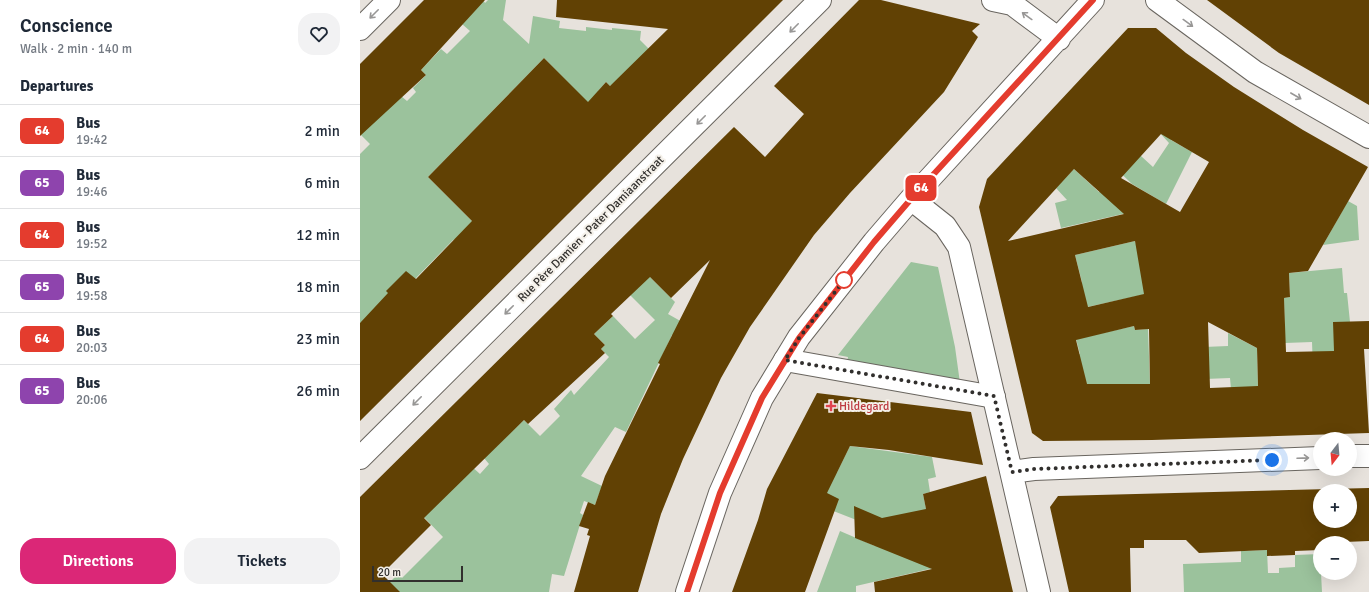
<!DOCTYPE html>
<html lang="en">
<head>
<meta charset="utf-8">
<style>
  body { margin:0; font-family:Signika,sans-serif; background:#f2f2f3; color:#1f2937; height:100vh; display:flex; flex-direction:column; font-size:15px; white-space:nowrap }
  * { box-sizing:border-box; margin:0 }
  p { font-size:13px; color:#747a83 }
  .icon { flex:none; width:22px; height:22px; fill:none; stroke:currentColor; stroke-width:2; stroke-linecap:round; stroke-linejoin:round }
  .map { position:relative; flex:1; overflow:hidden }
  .panel { display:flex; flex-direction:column; background:#fff; width:360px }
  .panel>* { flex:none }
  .badge { padding:0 8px; border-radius:6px; font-size:14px; line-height:26px }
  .needle { width:26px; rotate:196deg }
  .fabs { position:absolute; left:953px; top:432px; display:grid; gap:8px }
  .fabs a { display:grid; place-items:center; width:44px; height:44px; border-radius:50%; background:#fff; box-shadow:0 4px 16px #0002; font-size:20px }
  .scale { position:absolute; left:12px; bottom:10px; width:91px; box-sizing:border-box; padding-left:4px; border:2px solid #312f2d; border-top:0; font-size:11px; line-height:14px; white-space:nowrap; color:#312f2d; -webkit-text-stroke:3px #f4f0e9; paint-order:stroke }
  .you { position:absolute; width:20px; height:20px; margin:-10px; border:3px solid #fff; border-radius:50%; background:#1a73e8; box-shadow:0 0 0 6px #1a73e833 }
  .map>.badge { position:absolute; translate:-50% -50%; box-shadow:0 0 0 2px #fff }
  h2 { padding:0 20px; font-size:15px; line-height:36px }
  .round { display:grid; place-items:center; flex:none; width:42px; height:42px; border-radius:16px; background:#f2f2f3 }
  .overview { display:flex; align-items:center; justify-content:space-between; height:68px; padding:0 20px }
  h1 { font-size:19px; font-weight:600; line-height:30px }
  .action { display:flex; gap:8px; margin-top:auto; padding:8px 20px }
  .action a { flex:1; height:46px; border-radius:16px; background:#db2777; color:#fff; font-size:16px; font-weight:600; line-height:46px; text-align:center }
  .action a+a { background:#f2f2f3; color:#1f2937 }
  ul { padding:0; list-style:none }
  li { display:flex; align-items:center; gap:12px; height:52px; padding:0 20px; border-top:1px solid #e0e1e3 }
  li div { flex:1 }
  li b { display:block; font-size:15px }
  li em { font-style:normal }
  li .badge { min-width:44px; font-weight:700; text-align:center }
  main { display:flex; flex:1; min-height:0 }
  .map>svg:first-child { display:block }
</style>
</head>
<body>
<main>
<section class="panel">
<div class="overview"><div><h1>Conscience</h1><p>Walk · 2 min · 140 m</p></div><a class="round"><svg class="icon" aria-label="heart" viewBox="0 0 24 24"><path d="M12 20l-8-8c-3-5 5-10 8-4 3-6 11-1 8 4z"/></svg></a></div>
<h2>Departures</h2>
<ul>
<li><span class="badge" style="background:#e43c2e;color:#fff">64</span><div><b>Bus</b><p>19:42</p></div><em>2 min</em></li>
<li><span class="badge" style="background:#8e44ad;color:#fff">65</span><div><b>Bus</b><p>19:46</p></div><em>6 min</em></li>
<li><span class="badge" style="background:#e43c2e;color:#fff">64</span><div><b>Bus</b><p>19:52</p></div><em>12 min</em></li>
<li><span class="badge" style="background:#8e44ad;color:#fff">65</span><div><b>Bus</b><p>19:58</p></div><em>18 min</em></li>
<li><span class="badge" style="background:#e43c2e;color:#fff">64</span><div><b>Bus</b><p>20:03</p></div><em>23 min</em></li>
<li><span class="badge" style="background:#8e44ad;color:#fff">65</span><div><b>Bus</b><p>20:06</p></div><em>26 min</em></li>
</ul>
<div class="action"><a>Directions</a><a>Tickets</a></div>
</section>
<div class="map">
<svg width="1009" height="592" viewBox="0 0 1009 592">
  <rect width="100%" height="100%" fill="#e7e2dc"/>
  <path fill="#9bc29c" d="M123 0 125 3 128 0H146L143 20 169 44 173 16 200 21 199 28 226 31V27L252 30V28L281 31 280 40 296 56 250 86 246 82 238 91 242 96 231 106 184 58 68 177 121 230 93 240 55 279 52 277 37 301 0 323V154L10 144 0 134 41 96 47 101 56 92 53 88 66 75 61 70 81 49 87 54 110 31 102 24Z
    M818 127 811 140 832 152 806 204 772 184 746 159 781 156 793 167 809 143 799 132Z
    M714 169 739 192 762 186 767 213 701 228 695 203 707 200 696 188Z
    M988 201 997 206 999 240 963 245Z
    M775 241 791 293 700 313 722 282 715 255Z
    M551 262 578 267 595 347 600 383 487 362 488 357 478 355Z
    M982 268 984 293H987L990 322 974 351 953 370 952 342 925 343 924 298 930 297 929 273Z
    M289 276 315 302 308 314 324 323 317 337 312 335 266 432 255 427 221 476 242 486 235 505 224 501 220 513 223 515 204 576 192 574 189 592H20L38 574 42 578 83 537 58 511 109 464 120 474 129 464 124 458 164 420 180 436 200 416 194 409 211 390 214 395 249 357 241 349 245 345 234 334 253 316 275 339 295 320 270 295Z
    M774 326 775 330 788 329 790 384 763 388 716 383 715 355 720 354 716 339Z
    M868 333 897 348 898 388 871 389 870 378 845 379 844 347 868 346Z
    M490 446 572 457 576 477 568 479 570 492 563 494 578 567 496 586V592H457L480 531 515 546 504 523 453 503 468 469 477 472Z
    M907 550 908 573H919V568L935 567V555L960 554 962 592H824L823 564 881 562V551Z"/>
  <path fill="#614104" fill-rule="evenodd" d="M64 0H125L61 70 66 75 0 136V64Z
    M197 0H423L0 421V323L28 293 26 291 46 271 56 279 112 221 68 177 184 58 228 102 246 82 250 86 308 29 196 17Z
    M499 0H521L620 24 612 31 618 37 584 92 490 193 454 235 390 327 361 378 323 459 301 514 278 592H214L230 536 227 535 229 529 219 526 228 502 235 505 245 476 300 364 298 363 350 260 311 298 290 277 251 314 253 316 234 334 245 345 241 349 245 353 168 424 164 420 64 518 71 525 22 574 40 592H0V497L374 127 405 157 444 114 414 86Z
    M847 0H1009V105L919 53Z
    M768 28H796L826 53 874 87 943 130 1008 167 948 271 929 273 930 297 924 298 926 352 974 351 973 322 1009 321V349H1004L1009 433 792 440 683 441 672 433 619 207 627 179ZM801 134 849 162 820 212 761 178ZM714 169 764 214 648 241ZM775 241 784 294 728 307 715 255ZM848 322 897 348 898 386 850 388ZM774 326 775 330 789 329 790 384H727L716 340Z
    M457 393 611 412 623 465 529 450 490 446 467 493 479 499 445 592H372L398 520 407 489Z
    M626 476 653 592H515L514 582 572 569 495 538 494 506 522 518 566 509 563 494Z
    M1009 488V541L960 543V550L935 551V555L907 556V550L839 553 826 540H784V548H770L771 592H709L690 507 698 496ZM960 491H990V521H960Z"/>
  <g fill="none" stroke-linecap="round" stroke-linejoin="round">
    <g stroke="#69655f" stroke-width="24">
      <path id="pedestrian" d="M425 360 634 397"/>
    </g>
    <g stroke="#69655f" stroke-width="24">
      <path id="minor" d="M633 0 652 4 699 39
        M797 0 895 72 1009 137
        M0 29 29 0
        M551 199 585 226 599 247 679 592
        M990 456H1009
        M0 458 460 0
        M652 472 674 469 960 458
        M327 592 360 493 402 398 439 337 514 242 551 199 733 0"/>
    </g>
    <use href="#pedestrian" stroke="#fff" stroke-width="22"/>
    <use href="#minor" stroke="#fff" stroke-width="22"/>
  </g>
  <defs><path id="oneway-shaft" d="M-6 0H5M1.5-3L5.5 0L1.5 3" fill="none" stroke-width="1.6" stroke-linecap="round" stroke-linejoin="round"/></defs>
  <g stroke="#989796">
    <use href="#oneway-shaft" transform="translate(14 14) rotate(135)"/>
    <use href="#oneway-shaft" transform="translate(667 16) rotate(-144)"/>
    <use href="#oneway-shaft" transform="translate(828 23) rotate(36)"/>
    <use href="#oneway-shaft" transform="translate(434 28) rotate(135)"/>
    <use href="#oneway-shaft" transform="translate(936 96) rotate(30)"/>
    <use href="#oneway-shaft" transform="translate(341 120) rotate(135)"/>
    <use href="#oneway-shaft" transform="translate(149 310) rotate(135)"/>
    <use href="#oneway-shaft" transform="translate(57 401) rotate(135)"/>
    <use href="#oneway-shaft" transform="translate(943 458) rotate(-2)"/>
  </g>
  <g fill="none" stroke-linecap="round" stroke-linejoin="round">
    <g stroke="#fff" stroke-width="9">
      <path id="line" d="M327 592 360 493 402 398 439 338 514 242 551 199 733 0"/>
    </g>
    <use href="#line" stroke="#e43c2e" stroke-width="6"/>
    <path stroke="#312f2d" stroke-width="4" stroke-dasharray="0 7.2" d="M484 280 486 278 439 338 425 360 634 396 652 472 674 469 912 460"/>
  </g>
  <circle fill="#fff" stroke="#e43c2e" stroke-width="2" cx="484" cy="280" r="8"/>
  <path fill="#e0444e" stroke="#f4f0e9" stroke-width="1.5" d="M469 400h4v4h4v4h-4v4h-4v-4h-4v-4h4z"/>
  <g text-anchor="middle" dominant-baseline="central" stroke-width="4" stroke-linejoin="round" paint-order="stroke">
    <g font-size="12" fill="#312f2d" stroke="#f4f0e9">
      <text transform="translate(231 229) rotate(-45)">Rue Père Damien - Pater Damiaanstraat</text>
    </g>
    <g font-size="12" fill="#be3a42" stroke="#f4f0e9" text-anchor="start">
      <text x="479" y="406">Hildegard</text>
    </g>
  </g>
</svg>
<div class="fabs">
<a><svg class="needle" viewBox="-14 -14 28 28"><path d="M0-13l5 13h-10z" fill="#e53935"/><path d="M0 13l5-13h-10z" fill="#747a83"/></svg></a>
<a>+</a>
<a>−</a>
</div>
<div class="scale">20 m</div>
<div class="you" style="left:912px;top:460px"></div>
<b class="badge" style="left:561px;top:188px;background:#e43c2e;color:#fff">64</b>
</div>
</main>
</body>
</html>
